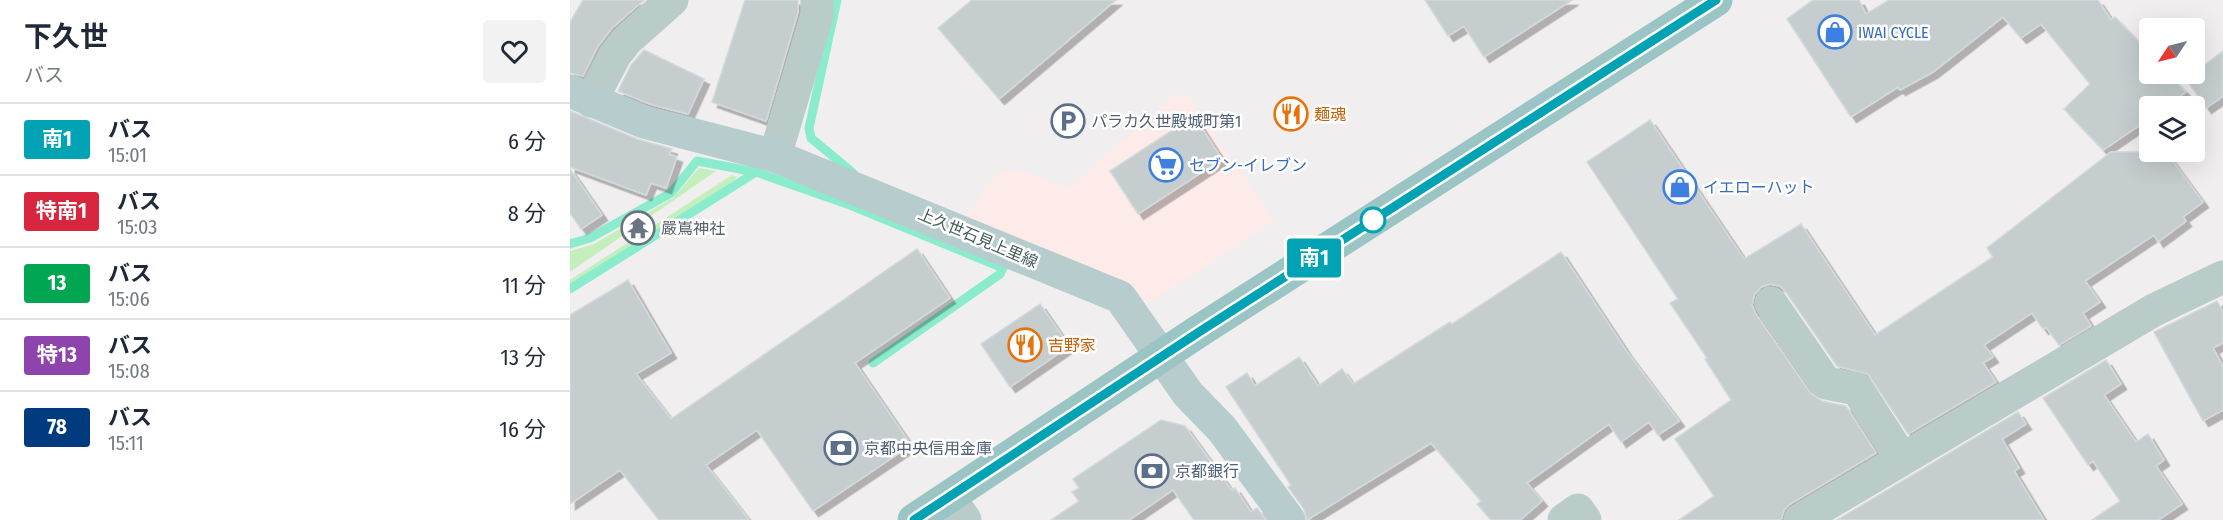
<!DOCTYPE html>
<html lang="ja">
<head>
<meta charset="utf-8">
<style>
  body { margin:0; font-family:"Fira Sans Condensed","Noto Sans JP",sans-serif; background:#f2f2f3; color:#1f2937; height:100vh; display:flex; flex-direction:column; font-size:22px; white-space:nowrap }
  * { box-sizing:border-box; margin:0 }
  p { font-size:20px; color:#747a83 }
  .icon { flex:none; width:33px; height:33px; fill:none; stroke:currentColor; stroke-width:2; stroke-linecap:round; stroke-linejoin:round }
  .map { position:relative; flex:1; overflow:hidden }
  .details { display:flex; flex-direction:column; background:#fff; width:570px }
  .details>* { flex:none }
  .badge { padding:0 12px; border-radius:4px; font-size:21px; line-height:39px }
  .needle { width:39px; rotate:235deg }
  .fabs { position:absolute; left:1569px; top:18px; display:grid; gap:12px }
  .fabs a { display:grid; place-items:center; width:66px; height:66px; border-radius:6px; background:#fff; box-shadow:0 6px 24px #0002; font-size:30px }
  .map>.badge { position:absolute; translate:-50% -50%; box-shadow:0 0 0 3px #fff }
  .round { display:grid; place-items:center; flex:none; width:63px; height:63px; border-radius:6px; background:#f2f2f3 }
  .overview { display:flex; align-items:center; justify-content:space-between; height:102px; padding:0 24px }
  h1 { font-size:28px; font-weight:700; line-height:45px }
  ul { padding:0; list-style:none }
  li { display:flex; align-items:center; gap:18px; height:72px; padding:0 24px; border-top:2px solid #e0e1e3 }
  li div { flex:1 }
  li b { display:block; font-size:22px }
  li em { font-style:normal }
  li .badge { min-width:66px; font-weight:700; text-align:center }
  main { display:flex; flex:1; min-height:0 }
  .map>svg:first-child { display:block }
</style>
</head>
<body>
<main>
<section class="details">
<div class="overview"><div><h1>下久世</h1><p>バス</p></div><a class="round"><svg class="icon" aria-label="heart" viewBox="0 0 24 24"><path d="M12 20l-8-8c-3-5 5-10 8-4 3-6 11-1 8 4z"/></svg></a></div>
<ul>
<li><span class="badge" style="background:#00a3b4;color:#fff">南1</span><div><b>バス</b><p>15:01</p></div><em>6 分</em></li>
<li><span class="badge" style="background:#d7263d;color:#fff">特南1</span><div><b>バス</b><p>15:03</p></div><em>8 分</em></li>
<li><span class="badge" style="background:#00a651;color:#fff">13</span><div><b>バス</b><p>15:06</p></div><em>11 分</em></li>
<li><span class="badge" style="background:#8e44ad;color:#fff">特13</span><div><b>バス</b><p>15:08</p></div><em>13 分</em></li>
<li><span class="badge" style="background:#003b80;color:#fff">78</span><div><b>バス</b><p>15:11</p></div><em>16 分</em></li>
</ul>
</section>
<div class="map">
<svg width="1653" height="520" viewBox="0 0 1653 520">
  <defs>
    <filter id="shadow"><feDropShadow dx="5.5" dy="5.5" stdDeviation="0" flood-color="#0004"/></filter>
  </defs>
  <rect width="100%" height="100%" fill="#f1eef0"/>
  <path fill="#fcebe8" d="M607 94H616L705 221 580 302 550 285 395 217 426 175 433 171H454L498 188Z"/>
  <path fill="#c4efbd" d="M129 168 146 171 0 272V251L24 244 103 198Z
    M162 175 167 177 163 181 0 285V280Z"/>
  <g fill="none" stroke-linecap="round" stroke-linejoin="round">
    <path stroke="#8aeccd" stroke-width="9" d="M267 0 239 128 241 138 284 174
      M0 244 20 238 101 193 127 161 186 172
      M0 289 186 172 280 205 433 268 430 274 303 363"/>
  </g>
  <path fill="#c5cdce" stroke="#d2d9da" stroke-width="1.5" filter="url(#shadow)" d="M13 0H74L42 28 28 46 13 76 0 73V22Z
    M175 0H228V12L196 121 142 102Z
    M402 0H546L429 99 368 28Z
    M855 0H1002L914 57 894 26 878 36Z
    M1243 0H1289L1296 14 1319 0H1528L1541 20 1545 17 1580 53V74H1598L1616 92 1596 106H1580V118L1533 150 1494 109 1520 84 1471 24 1451 38 1433 17 1363 72 1330 90 1328 87 1281 117 1217 19Z
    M74 50 134 79 118 114 80 104 48 91 61 65Z
    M1653 51V96L1636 108 1616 79Z
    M0 111 67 139 102 149 99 154 107 157 96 188 81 183 76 195 0 167Z
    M624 116 652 159 568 214 540 171Z
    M1080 120 1174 259 1231 224 1305 335 1423 257 1417 248 1541 152H1596L1633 202 1613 217 1616 221 1588 242 1584 235 1515 281 1530 302 1513 313 1521 326 1489 345 1476 327 1473 329 1462 313 1414 345 1423 357 1413 363 1426 382 1338 434 1298 374 1267 366 1216 292 1210 286 1200 284 1191 287 1184 295 1182 305 1185 313 1241 394 1252 401 1276 406 1306 453 1220 504 1214 510 1211 520H1109L1144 496 1105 439 1161 400 1135 359 1137 358 1100 303 1108 299 1017 162Z
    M0 169 32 215 11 229 0 213Z
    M347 249 380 298 285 363 341 445 243 511 187 430 136 465 179 520H89L50 470 0 504V315L58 280 101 353 66 374 101 419Z
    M991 252 1057 352 1109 421 1088 435 1079 422 1051 442 1039 424 957 483 972 501 950 520H921L907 504 911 501 861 443 737 520 734 509 718 487 721 485 656 387 677 373 685 386 729 357 748 386 772 369 783 384 880 322 882 324Z
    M1647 301 1653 312V343L1643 348 1653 366V410L1633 421 1584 332Z
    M470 304 499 346 440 387 411 344Z
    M1536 360 1551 384 1534 395 1566 442 1578 434 1594 460 1586 466 1612 504 1588 520H1522L1550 501 1523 461 1518 465 1473 398Z
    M1448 412 1456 424 1432 439 1449 468 1444 471 1474 520H1267Z
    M591 420 615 426 662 491 665 488 681 512 687 508 696 520H624L603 490 559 520H481L509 501 502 492 509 488 503 479Z"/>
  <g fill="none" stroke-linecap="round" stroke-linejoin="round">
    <path stroke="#baccca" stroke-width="33" d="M21 101 45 55 57 40 102 0
      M205 156 247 15V0
      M1201 303 1256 383 1287 389 1332 459
      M380 498 395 520
      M994 520 1008 510 1015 520
      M1230 520 1584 310 1653 277"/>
    <path stroke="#b7cdcd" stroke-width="33" d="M0 91 74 122 205 156 550 297 618 394 652 429 719 520"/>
    <path stroke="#9ac5c4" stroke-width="33" d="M344 520 629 331 1146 0"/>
  </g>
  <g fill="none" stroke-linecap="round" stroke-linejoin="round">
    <g stroke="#fff" stroke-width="14">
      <path id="line" d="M344 520 629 332 1146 0"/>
    </g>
    <use href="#line" stroke="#00a3b4" stroke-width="9"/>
  </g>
  <defs>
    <g id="shop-ring" transform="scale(1.725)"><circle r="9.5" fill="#fff" stroke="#3f7fe0" stroke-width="1.5"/><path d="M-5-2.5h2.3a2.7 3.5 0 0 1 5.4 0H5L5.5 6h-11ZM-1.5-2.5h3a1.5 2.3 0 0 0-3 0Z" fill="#3f7fe0"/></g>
    <g id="restaurant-ring" transform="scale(1.725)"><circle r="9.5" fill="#fff" stroke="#e8710a" stroke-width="1.5"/><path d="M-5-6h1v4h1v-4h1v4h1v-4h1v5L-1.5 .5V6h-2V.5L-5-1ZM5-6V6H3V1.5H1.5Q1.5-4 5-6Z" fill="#e8710a"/></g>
    <g id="parking-ring" transform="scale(1.725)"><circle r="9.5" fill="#fff" stroke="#5c6f8a" stroke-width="1.5"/><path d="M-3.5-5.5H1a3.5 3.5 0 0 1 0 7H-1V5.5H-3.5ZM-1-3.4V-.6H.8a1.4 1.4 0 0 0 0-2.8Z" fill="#5c6f8a"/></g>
    <g id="supermarket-ring" transform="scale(1.725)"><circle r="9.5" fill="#fff" stroke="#3f7fe0" stroke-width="1.5"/><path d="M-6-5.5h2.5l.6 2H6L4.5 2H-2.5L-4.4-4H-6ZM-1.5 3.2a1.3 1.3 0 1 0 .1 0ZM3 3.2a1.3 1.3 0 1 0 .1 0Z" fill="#3f7fe0"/></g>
    <g id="temple-ring" transform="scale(1.725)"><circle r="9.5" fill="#fff" stroke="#6b7280" stroke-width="1.5"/><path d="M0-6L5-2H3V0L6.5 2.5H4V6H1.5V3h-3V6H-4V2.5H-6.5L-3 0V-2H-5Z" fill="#6b7280"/></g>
    <g id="bank-ring" transform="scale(1.725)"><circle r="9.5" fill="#fff" stroke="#5c6f8a" stroke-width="1.5"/><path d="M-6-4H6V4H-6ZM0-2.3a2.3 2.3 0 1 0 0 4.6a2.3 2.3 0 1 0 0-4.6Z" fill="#5c6f8a"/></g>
  </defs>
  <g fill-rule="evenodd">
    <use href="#shop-ring" x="1265" y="32"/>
    <use href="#restaurant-ring" x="721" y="114"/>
    <use href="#parking-ring" x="498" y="121"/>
    <use href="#supermarket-ring" x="596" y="165"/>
    <use href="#shop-ring" x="1110" y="187"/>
    <use href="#temple-ring" x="68" y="228"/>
    <use href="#restaurant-ring" x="455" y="345"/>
    <use href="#bank-ring" x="271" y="448"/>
    <use href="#bank-ring" x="582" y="471"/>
  </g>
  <circle fill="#fff" stroke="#00a3b4" stroke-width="3" cx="803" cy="220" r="12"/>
  <g text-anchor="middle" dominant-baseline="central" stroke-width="5" stroke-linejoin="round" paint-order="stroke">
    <g font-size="16" fill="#366cbe" stroke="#fff" text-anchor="start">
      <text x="1288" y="32">IWAI CYCLE</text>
      <text x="619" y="165">セブン-イレブン</text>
      <text x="1133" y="187">イエローハット</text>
    </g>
    <g font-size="16" fill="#c56008" stroke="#fff" text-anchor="start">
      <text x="744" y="114">麺魂</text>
      <text x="478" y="345">吉野家</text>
    </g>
    <g font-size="16" fill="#4e5e75" stroke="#fff" text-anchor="start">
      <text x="521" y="121">パラカ久世殿城町第1</text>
      <text x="294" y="448">京都中央信用金庫</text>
      <text x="605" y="471">京都銀行</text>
    </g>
    <g font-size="16" fill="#5b616d" stroke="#fff" text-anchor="start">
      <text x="91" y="228">嚴嶌神社</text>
    </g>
    <g font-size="16" fill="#465c5b" stroke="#fff">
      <text transform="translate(408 238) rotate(23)">上久世石見上里線</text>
    </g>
  </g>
</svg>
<div class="fabs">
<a><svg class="needle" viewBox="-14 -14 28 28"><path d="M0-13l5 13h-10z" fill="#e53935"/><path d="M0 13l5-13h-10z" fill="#747a83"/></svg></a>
<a><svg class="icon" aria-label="layers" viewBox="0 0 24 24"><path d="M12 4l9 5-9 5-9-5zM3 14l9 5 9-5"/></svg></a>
</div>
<b class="badge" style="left:744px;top:258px;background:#00a3b4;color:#fff">南1</b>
</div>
</main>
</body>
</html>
